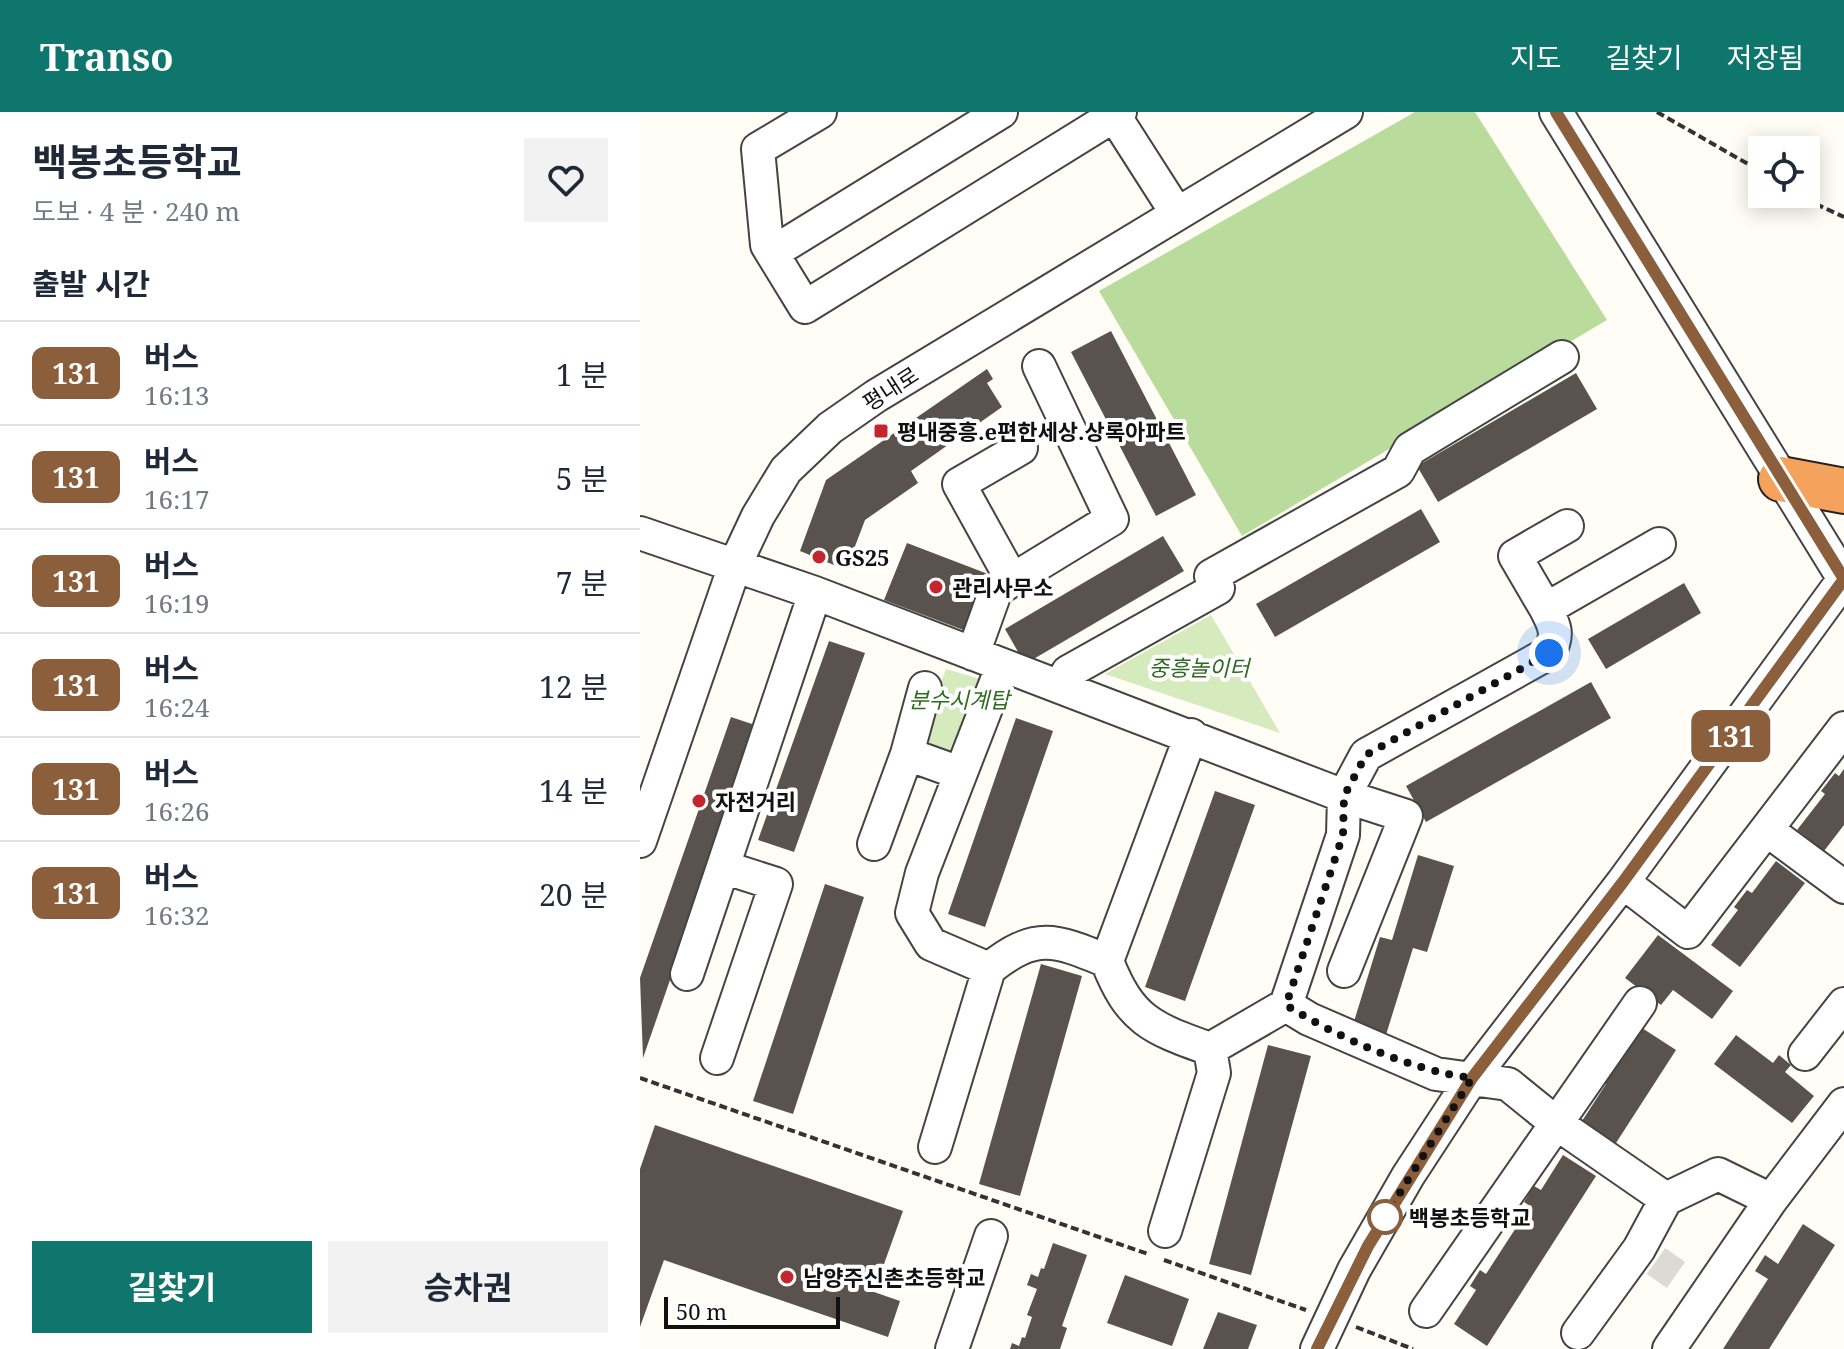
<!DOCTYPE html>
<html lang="ko">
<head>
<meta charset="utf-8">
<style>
  body { margin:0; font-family:"Noto Serif","Noto Sans KR",serif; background:#f2f2f3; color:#1f2937; height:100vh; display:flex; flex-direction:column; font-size:30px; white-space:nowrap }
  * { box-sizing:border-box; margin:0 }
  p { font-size:26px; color:#747a83 }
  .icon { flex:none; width:44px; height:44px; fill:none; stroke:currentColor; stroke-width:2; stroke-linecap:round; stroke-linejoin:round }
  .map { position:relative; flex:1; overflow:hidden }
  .details { display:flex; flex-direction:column; background:#fff; width:640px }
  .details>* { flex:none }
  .badge { padding:0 16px; border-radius:12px; font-size:28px; line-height:52px }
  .fabs { position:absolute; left:1108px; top:24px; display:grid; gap:16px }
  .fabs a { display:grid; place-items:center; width:72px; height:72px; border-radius:0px; background:#fff; box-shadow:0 4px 20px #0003; font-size:40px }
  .scale { position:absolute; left:24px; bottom:20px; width:176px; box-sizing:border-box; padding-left:8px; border:4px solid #111; border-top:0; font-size:22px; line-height:28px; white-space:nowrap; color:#111; -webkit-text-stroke:6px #fff; paint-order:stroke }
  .you { position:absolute; width:40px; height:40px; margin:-20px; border:6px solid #fff; border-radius:50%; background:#1a73e8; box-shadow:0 0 0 12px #1a73e833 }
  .map>.badge { position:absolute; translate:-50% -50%; box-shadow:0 0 0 4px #fff }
  h2 { padding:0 32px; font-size:30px; line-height:72px }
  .round { display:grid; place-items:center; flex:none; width:84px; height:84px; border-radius:0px; background:#f2f2f3 }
  .summary { display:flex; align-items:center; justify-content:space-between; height:136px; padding:0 32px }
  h1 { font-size:38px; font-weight:700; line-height:60px }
  .action { display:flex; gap:16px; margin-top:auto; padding:16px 32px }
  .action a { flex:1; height:92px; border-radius:0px; background:#0f766e; color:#fff; font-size:32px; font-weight:700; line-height:92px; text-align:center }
  .action a+a { background:#f2f2f3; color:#1f2937 }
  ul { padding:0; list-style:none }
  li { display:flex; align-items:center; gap:24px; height:104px; padding:0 32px; border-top:2px solid #e0e1e3 }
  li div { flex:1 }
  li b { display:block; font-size:30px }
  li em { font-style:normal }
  li .badge { min-width:88px; font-weight:700; text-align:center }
  header { display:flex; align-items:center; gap:48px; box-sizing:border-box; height:112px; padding:0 40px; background:#0f766e; color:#fff }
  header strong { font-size:38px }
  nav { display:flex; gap:44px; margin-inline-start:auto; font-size:28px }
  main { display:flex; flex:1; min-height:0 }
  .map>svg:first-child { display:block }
</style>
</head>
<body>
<header>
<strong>Transo</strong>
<nav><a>지도</a><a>길찾기</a><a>저장됨</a></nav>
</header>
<main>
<section class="details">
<div class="summary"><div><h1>백봉초등학교</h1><p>도보 · 4 분 · 240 m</p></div><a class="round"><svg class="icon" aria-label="heart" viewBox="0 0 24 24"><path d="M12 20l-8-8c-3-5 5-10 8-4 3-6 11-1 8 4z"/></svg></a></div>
<h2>출발 시간</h2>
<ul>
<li><span class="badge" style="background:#8b5e3c;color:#fff">131</span><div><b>버스</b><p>16:13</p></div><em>1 분</em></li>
<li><span class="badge" style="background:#8b5e3c;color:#fff">131</span><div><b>버스</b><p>16:17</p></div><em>5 분</em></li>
<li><span class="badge" style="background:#8b5e3c;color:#fff">131</span><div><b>버스</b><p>16:19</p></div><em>7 분</em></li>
<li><span class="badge" style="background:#8b5e3c;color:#fff">131</span><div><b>버스</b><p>16:24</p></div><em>12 분</em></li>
<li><span class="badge" style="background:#8b5e3c;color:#fff">131</span><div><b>버스</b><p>16:26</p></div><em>14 분</em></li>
<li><span class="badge" style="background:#8b5e3c;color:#fff">131</span><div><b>버스</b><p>16:32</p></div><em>20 분</em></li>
</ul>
<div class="action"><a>길찾기</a><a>승차권</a></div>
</section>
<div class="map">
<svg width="1204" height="1237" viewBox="0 0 1204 1237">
  <rect width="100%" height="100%" fill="#fffdf5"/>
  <path fill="#d5ebbd" d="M571 503 640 621 465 562Z
    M306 557 350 570 316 652 275 638Z"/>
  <path fill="#b9dc9c" d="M775 0H835L967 208 602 424 459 179Z"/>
  <path fill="#5a524d" d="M471 219 556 383 516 404 431 240Z
    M347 257 353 267 347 271 362 295 271 359 278 371 225 408 206 458 160 439 186 368Z
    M936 261 957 297 798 390 777 354Z
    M781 397 800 430 635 525 616 492Z
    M523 424 544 459 385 552 365 517Z
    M267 431 348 462 326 519 244 488Z
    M1044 471 1061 501 966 557 948 527Z
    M189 529 225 541 154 740 118 728Z
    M951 570 971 606 786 710 766 674Z
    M91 605 118 614 3 946 0 866Z
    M376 606 413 619 345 815 308 802Z
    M1204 657V713L1184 739 1157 718 1185 682 1181 679 1195 661 1199 664Z
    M575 679 615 693 545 889 505 875Z
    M778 743 814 754 787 840 773 836 745 926 712 916 740 825 752 828Z
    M1136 749 1165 771 1100 855 1071 833 1098 798 1094 795 1107 778 1112 781Z
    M185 772 224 785 153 1002 113 989Z
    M1018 823 1093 879 1072 907 1033 878 1021 893 985 866Z
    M401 852 442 864 380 1084 339 1072Z
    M1002 916 1036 938 976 1031 942 1009 966 972 956 965 966 949 976 956Z
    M1096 923 1133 951 1139 943 1151 953 1145 960 1174 984 1152 1011 1074 952Z
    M628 933 671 944 611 1163 569 1152Z
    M15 1013 263 1099 234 1180 260 1189 248 1225 24 1148 0 1215V1057Z
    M923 1043 956 1064 847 1234 814 1212 836 1178 830 1174 840 1158 846 1162 890 1094 884 1090 894 1074 901 1078Z
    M1163 1112 1195 1133 1129 1237H1083L1128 1167 1115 1159 1125 1143 1138 1152Z
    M413 1131 447 1143 422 1214 427 1216 420 1237H370L372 1231 379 1234 382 1225 385 1226 392 1205 387 1203 397 1177 387 1173 391 1162 398 1165 401 1156 404 1157Z
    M485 1163 549 1187 532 1234 467 1211Z
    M578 1200 617 1213 608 1237H563Z"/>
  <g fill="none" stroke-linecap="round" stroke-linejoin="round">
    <path stroke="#dbdad3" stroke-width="32" stroke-dasharray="32 16" stroke-linecap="butt" d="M1016 1149 1036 1163"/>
    <g stroke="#444" stroke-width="36">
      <path id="minor" d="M180 0 118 37 127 133 165 195 480 0
        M472 0 536 100
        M132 141 361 0
        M0 421 175 481 704 684 703 723 646 893 669 907 796 962 868 972 916 1011 1026 1087 1078 1062 1131 1088 1204 992
        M371 466 319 372 381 336
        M906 497 875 444 927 414
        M333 542 356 478 472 407 399 254
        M362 555 282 761 272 801 291 832 349 857C396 819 416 828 467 849
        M420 574 428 560 578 476 571 464 758 359 770 337 922 245
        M551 623 467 849C490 908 511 916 570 937L646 893
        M267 642 320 661
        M1127 718 1204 775
        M0 729 95 453 118 404 146 358 190 316 236 284 706 0
        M234 732 267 642 285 576
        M983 770 1048 820 1204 616
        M704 859 766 704 704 684 726 643 909 541C919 523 915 514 906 497L1019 432
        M47 862 175 481
        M1165 942 1204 892
        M77 946 136 772 83 755
        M295 1035 349 857
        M525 1119 574 961 570 937
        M786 1199 1000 891
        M938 1221 999 1137 1026 1087
        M312 1237 351 1124
        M677 1237 714 1158 768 1064 832 966 983 770 1204 467 916 0
        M1029 1237 1131 1088"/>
    </g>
    <g stroke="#222" stroke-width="48">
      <path id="highway" d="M1141 367 1204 379"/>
    </g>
    <path stroke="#333" stroke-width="4" stroke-dasharray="8 4" stroke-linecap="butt" d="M1017 0 1122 60
      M1154 82 1204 105
      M0 966 508 1142
      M524 1148 666 1198
      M716 1215 773 1237"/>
    <use href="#minor" stroke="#fff" stroke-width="32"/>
    <use href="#highway" stroke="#f5a25d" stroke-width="44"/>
  </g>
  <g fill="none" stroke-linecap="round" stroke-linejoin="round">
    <g stroke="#fff" stroke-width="18">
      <path id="line" d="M677 1237 728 1134 832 966 983 770 1204 467 916 0"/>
    </g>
    <use href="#line" stroke="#8b5e3c" stroke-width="12"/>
    <path stroke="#111" stroke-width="8" stroke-dasharray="0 14.4" d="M745 1105 741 1111 832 966C772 959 697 925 646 893L703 723 704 684 726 643 909 541"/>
  </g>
  <g fill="#c4262e" stroke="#fff" stroke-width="3">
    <rect x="233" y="311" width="16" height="16" rx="4"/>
    <circle cx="179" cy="445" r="8"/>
    <circle cx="296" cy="475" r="8"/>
    <circle cx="59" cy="689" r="8"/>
    <circle cx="147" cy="1165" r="8"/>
  </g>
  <circle fill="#fff" stroke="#8b5e3c" stroke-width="4" cx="745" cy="1105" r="16"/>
  <g text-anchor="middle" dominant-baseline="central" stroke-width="8" stroke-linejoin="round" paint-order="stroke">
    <g font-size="22" fill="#111" stroke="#fff">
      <text transform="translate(250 276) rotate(-33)">평내로</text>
    </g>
    <g font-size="22" font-weight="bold" fill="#111" stroke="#fff" text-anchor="start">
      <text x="257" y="319">평내중흥.e편한세상.상록아파트</text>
      <text x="195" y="445">GS25</text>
      <text x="312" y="475">관리사무소</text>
      <text x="75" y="689">자전거리</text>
      <text x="163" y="1165">남양주신촌초등학교</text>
    </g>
    <g font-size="22" font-style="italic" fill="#2f6b1f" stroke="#fff">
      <text x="559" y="555">중흥놀이터</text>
      <text x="319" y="587">분수시계탑</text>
    </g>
    <g font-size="22" font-weight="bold" fill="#111" stroke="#fff" text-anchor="start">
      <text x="769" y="1105">백봉초등학교</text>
    </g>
  </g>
</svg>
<div class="fabs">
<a><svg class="icon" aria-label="locate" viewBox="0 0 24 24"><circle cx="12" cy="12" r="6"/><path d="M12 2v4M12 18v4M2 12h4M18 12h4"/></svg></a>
</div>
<div class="scale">50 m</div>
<div class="you" style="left:909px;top:541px"></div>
<b class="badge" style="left:1091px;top:624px;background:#8b5e3c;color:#fff">131</b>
</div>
</main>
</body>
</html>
